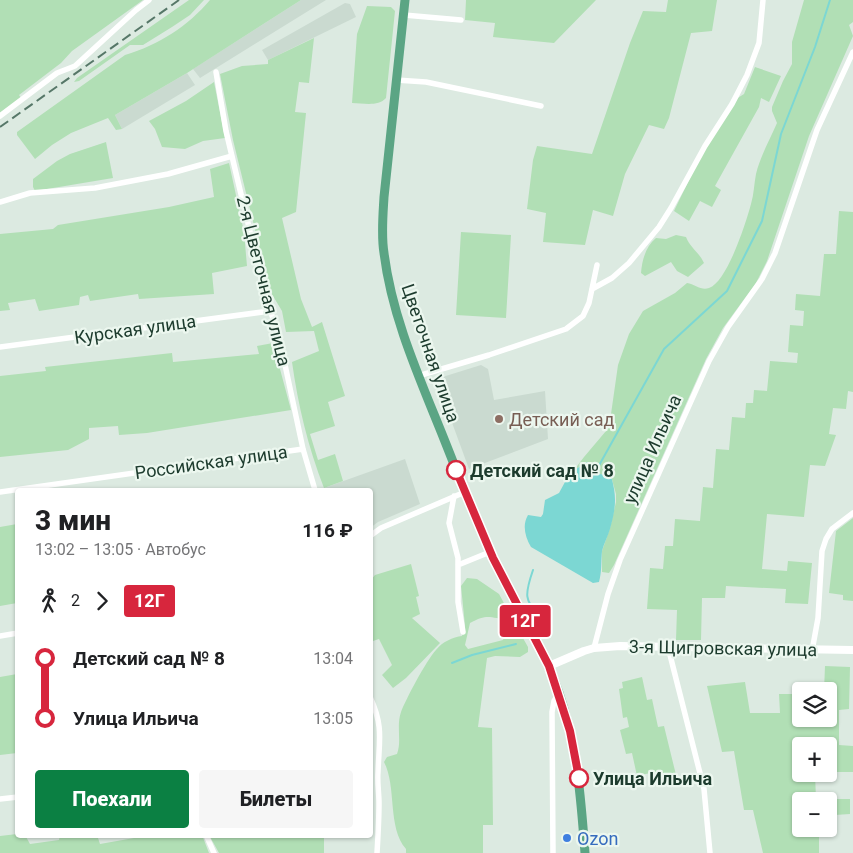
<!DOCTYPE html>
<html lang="ru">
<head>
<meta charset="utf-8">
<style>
  body { margin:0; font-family:Roboto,sans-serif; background:#f6f6f6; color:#202124; height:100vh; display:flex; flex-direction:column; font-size:19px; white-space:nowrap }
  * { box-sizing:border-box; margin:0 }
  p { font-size:16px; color:#757577 }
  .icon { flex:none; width:28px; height:28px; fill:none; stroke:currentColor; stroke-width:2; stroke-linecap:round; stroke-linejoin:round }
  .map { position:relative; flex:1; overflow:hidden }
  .sheet { position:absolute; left:15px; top:488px; width:358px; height:350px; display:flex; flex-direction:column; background:#fff; border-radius:5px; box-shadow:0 1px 4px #0004 }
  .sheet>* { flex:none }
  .badge { padding:0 10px; border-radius:4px; font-size:18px; line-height:32px }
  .buttons { position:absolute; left:792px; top:682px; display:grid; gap:10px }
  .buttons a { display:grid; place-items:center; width:45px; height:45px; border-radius:5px; background:#fff; box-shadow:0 1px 4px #0004; font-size:25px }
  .map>.badge { position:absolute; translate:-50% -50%; box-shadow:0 0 0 2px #fff }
  .legs { display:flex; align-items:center; gap:8px; height:55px; padding:0 20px; font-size:16px }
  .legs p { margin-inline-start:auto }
  .overview { display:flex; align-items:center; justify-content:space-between; height:85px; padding:0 20px }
  h1 { font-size:28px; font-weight:800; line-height:38px }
  .cta { display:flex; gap:10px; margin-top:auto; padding:10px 20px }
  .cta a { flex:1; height:58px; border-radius:5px; background:#0b8043; color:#fff; font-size:20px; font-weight:800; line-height:58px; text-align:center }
  .cta a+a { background:#f6f6f6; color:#202124 }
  ul { padding:0 20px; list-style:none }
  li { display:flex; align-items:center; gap:18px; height:60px; font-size:19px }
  li i { display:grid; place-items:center; width:8px; height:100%; margin:0 6px; background:currentColor }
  li i::after { content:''; width:12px; height:12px; margin:-6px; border:4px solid; border-radius:50%; background:#fff }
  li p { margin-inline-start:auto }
  li:first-child i { background:linear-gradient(#0000 50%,currentColor 0) }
  li:last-child i { background:linear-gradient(currentColor 50%,#0000 0) }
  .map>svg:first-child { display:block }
</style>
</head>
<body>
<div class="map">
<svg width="853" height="853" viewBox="0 0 853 853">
  <rect width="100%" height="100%" fill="#dceae1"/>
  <path fill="#cadad0" d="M301 0H326L200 78 193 69Z
    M345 3 350 4 356 17 268 60 262 50Z
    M187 73 195 85 122 129 115 115Z
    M481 365 488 369 494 400 545 391 548 439 469 469 436 379Z
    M405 459 420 504 378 522 370 528V490H324V488Z"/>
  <path fill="#b1dfb5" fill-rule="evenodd" d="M0 0H143L72 51 61 63 19 95 21 98 0 113Z
    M189 0H204L190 15 172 27 143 45H130L79 81 74 82 77 78Z
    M210 0H301L187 73 115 115 122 129 116 130 108 118 71 133 52 145 35 159 17 135V132L125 55C159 45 188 26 210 0Z
    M466 0H596L554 43 493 37 495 23 465 20Z
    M668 0H717L712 31 691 33 669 118 664 129 649 125 625 174 613 216 593 210 585 245 543 242 546 213 527 209 533 160 537 146 592 154 630 43 643 11 666 12Z
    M804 0H853V22L849 25 853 36 809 136 767 261 756 283 723 328 706 359 614 565 609 573 602 572V551L610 528 616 502V494L611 476 600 474 592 464 587 462 576 469 565 482 584 457 606 431 610 421 618 365 629 334 643 311 675 293 687 283C695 284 701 291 709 288 727 282 746 223 751 204 754 194 754 184 756 174 760 157 770 139 777 123L772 111V107L783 81 792 64V42Z
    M367 6 391 7 395 11 386 98C378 107 363 103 352 103L357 34Z
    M314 38 309 83 299 82 295 112 306 113 296 212 282 218 301 299 312 327 322 322 345 396 328 402 335 426 310 434 318 460 335 454 343 481 324 488C308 447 298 405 292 362L319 351 314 331 286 332 282 311 270 291 233 140 220 74 242 66 268 64V60Z
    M755 67 781 76 769 102 761 98 759 107 715 186 721 190 712 207 700 201 689 221 674 211 705 147 736 99 744 94Z
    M214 82 225 138 203 141 185 149 162 147 155 129 149 121 186 101Z
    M106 142 113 178 35 191 33 187V179L57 161 70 154Z
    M229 163 244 232 247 266 212 273 214 294 139 299 138 294 90 301 88 295 80 297 79 305 39 311 35 299 8 303 10 310 0 311V234L53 229 58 225 169 207 214 197 210 169Z
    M839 211 853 212V392L848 391 846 409 833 408 829 434 836 435 825 466 810 465 804 517 767 514 762 569 787 571 788 561 812 563 808 604 785 603 786 589 726 586 725 598H702L701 640H676L677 610 647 609 650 568 663 569 665 546H673L675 519 700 521 703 487 713 488 716 449 729 450 732 417 745 418 746 403H753L754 390 767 391 770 361 797 363 798 353 788 352 790 325 803 326 804 311 795 310 796 294 820 296 824 254H836Z
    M461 232 511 235 506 318 456 315Z
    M676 235 686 237C691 249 699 252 704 263L688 277 677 271 671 262 645 276 641 273C642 260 646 246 656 238L666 239Z
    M273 343 291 410 147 433 119 435 118 426 89 428V439L68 450 0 457V376L46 371 45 367 172 353 173 362 259 354 257 346Z
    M853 518V601L843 600V595L829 593 836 531Z
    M17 524V603L0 606V527Z
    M411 564 419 596 416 597 420 614 412 618 440 643 406 678 393 688 382 675 392 665 379 639 370 642V581L375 575Z
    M467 578 477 579 499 594 511 616 509 620C490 618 488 613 470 623L465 645 468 649 503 640 507 630 515 624 528 647V652L520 657 495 656 487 658 478 727 492 728 493 825H483V853H406V849C387 827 397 787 384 762L387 757 397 754C402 741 396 726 401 712 406 699 426 661 436 650 442 642 453 637 462 636L465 626 461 586Z
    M825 666 850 667 849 709 839 710V745L853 746V772H829V746H801V774H815L816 799H850V814L835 815 836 832H819V853H763L753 810H744L734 751 722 752 707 686 745 682 750 713H780L779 694H801V719H829V691H824ZM801 801H829V829H801Z
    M17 674V753L0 755V677Z
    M642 677 647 700 652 699 658 727 664 726 677 779 653 785 650 773 637 776 632 753 626 754 620 730 629 727 627 717 623 718 619 689 623 688 622 682Z
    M17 834 25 835 30 844 59 840 60 835H97L100 844 134 838 133 835H202L209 853H0V836Z
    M209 835H324V853H219Z"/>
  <path fill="#7cd7d3" d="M587 462 592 464 600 474 611 476C617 497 616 507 610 529 608 536 604 543 602 551 601 562 602 571 599 582L593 583 531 547C525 537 522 525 528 515L541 517 543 514 545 500 559 493 565 482 576 469Z"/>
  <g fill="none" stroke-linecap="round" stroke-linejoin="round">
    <path stroke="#7cd7d3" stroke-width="2" d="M597 469 664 349 727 291 762 221 781 134 815 47 830 0
      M533 570C522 602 527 599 545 625L543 631
      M452 663 472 655 516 644"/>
    <path stroke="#fff" stroke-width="5.5" d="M404 15 461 20
      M216 72 226 131 240 190 267 302 278 332 303 449 315 490
      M396 80 426 82 541 106
      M0 116 57 73 75 66 136 10 149 0
      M0 202 30 193 95 188 168 174 232 156
      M592 289 612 278 629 263 659 227 671 208 705 146 732 104 747 75 759 43 763 0
      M0 347 270 311
      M418 376 489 355 566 329 583 316 589 303 597 265
      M0 492 303 449
      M454 496 449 523 458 558V602L463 632
      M370 536 381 528 465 492
      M458 565 490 552
      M0 636 18 633
      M668 647 704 789 710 853
      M594 648 608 594 620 560 709 361 728 327 762 279 775 253 817 130 853 52
      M812 651 818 618 822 551 826 539 832 529 853 513
      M370 697C384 727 379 741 378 772 377 782 379 793 379 803 379 820 378 836 377 853
      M0 799 18 797
      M206 835 214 853
      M553 853 552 712 554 701 559 693"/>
    <path stroke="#fff" stroke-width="8" d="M549 666 584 651 594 648 620 646 853 650"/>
    <path stroke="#5ba584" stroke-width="9" d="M405 0 384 197C383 215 381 235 384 253 392 318 420 379 444 439 460 479 475 519 493 558 514 603 543 646 559 693 577 746 581 798 585 853"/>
    <path stroke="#567768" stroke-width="2" stroke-dasharray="10 5" stroke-linecap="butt" d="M0 127 179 0"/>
  </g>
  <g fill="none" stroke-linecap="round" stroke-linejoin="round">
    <g stroke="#fff" stroke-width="11">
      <path id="line-1" d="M456 470 493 558 549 666 570 731 579 778"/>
    </g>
    <use href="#line-1" stroke="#d7263d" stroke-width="8"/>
  </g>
  <circle fill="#8d6e63" stroke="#ecf7ef" stroke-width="2" cx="499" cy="419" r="5"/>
  <g fill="#fff" stroke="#d7263d" stroke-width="2.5">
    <circle cx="456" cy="470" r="9"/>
    <circle cx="579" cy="778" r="9"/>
  </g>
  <circle fill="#3f7fe0" stroke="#ecf7ef" stroke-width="2" cx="567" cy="838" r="5"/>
  <g text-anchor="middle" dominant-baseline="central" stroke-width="4.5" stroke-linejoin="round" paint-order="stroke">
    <g font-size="18" fill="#1c3b2d" stroke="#ecf7ef">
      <text transform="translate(264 281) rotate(76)">2-я Цветочная улица</text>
      <text transform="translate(135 329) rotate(-8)">Курская улица</text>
      <text transform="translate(431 353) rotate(71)">Цветочная улица</text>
      <text transform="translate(652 449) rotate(-66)">улица Ильича</text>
      <text transform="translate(211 462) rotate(-8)">Российская улица</text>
      <text transform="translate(723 648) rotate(1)">3-я Щигровская улица</text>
    </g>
    <g font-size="18" fill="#785e54" stroke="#ecf7ef" text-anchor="start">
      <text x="509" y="419">Детский сад</text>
    </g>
    <g font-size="18" font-weight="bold" fill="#1c3b2d" stroke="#ecf7ef" text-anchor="start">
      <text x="470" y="470">Детский сад № 8</text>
      <text x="593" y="778">Улица Ильича</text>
    </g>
    <g font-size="18" fill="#366cbe" stroke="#ecf7ef" text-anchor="start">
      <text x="577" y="838">Ozon</text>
    </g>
  </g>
</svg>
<div class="buttons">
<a><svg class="icon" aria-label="layers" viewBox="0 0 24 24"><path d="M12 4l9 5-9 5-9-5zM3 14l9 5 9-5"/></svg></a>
<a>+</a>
<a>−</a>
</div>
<b class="badge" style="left:525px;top:621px;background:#d7263d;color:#fff">12Г</b>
<section class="sheet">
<div class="overview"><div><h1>3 мин</h1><p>13:02 – 13:05 · Автобус</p></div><b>116 ₽</b></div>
<div class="legs"><svg class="icon" aria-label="walk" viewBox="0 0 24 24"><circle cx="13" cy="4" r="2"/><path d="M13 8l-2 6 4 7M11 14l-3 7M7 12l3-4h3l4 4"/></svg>2<svg class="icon" aria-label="forward" viewBox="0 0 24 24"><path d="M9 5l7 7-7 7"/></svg><b class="badge" style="background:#d7263d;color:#fff">12Г</b></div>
<ul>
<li><i style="color:#d7263d"></i><b>Детский сад № 8</b><p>13:04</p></li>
<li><i style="color:#d7263d"></i><b>Улица Ильича</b><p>13:05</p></li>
</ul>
<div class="cta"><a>Поехали</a><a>Билеты</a></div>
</section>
</div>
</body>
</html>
